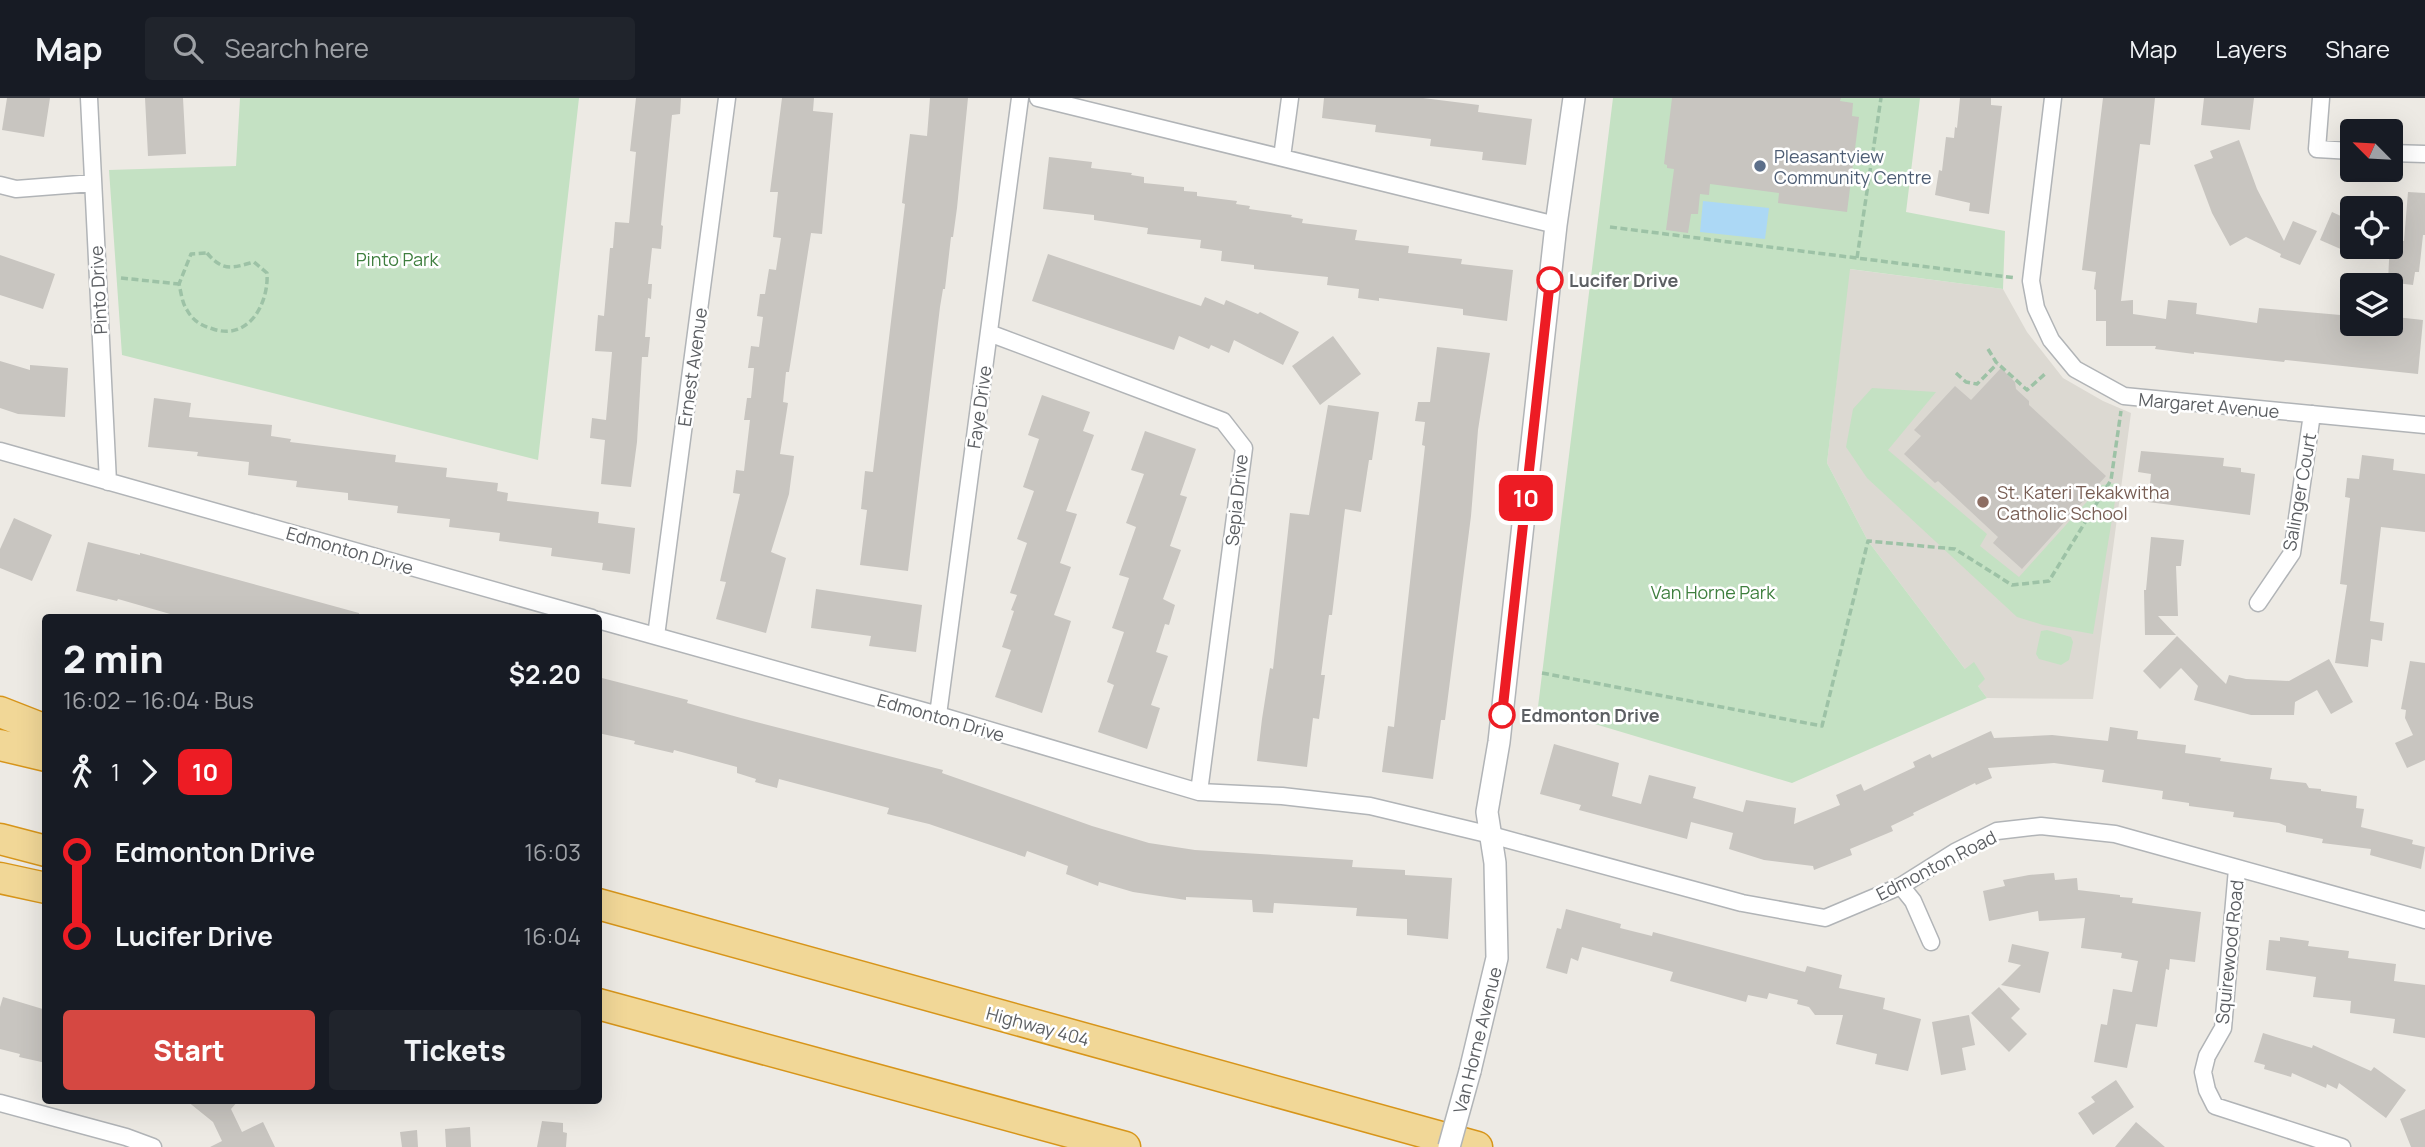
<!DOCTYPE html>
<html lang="en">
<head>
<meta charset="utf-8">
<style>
  body { margin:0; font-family:Manrope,sans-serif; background:#20242c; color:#f1f3f6; height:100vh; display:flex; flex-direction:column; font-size:26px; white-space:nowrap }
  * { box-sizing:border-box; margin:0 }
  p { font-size:23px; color:#9ea1a6 }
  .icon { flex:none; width:38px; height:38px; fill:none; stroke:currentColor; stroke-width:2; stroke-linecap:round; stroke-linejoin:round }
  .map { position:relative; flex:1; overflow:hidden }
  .details { position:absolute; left:42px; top:516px; width:560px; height:490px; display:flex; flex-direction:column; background:#171b24; border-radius:7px; box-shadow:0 7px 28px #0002 }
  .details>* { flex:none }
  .badge { padding:0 14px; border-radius:10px; font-size:24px; line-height:46px }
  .needle { width:46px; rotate:294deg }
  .tools { position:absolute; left:2340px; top:21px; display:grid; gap:14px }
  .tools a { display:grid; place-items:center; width:63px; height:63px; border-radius:7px; background:#171b24; box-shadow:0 7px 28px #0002; font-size:35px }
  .map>.badge { position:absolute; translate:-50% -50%; box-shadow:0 0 0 4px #fff }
  .legs { display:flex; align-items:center; gap:10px; height:77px; padding:0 21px; font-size:23px }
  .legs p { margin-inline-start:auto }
  .headline { display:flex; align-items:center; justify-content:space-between; height:119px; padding:0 21px }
  h1 { font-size:38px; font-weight:800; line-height:52px }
  .cta { display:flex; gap:14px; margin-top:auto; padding:14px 21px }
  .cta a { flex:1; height:80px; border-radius:7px; background:#d54842; color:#fff; font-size:28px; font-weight:800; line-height:80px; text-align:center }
  .cta a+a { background:#20242c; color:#f1f3f6 }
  ul { padding:0 21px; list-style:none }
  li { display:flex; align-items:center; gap:24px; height:84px; font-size:26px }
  li i { display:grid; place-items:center; width:10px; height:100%; margin:0 9px; background:currentColor }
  li i::after { content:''; width:18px; height:18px; margin:-9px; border:5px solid; border-radius:50%; background:#171b24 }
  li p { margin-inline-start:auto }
  li:first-child i { background:linear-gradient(#0000 50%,currentColor 0) }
  li:last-child i { background:linear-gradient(currentColor 50%,#0000 0) }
  header { display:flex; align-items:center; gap:42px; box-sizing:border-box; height:98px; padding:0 35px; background:#171b24; border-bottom:2px solid #363941 }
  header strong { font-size:33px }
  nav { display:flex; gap:38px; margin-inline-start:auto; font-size:24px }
  .search { width:490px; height:63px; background:#20242c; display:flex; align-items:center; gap:18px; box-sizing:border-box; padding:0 24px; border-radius:7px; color:#9ea1a6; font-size:26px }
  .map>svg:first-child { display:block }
</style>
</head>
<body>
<header>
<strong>Map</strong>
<div class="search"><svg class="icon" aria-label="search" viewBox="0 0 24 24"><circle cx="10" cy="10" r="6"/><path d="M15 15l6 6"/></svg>Search here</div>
<nav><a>Map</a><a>Layers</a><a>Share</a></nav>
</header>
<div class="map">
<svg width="2425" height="1049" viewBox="0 0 2425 1049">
  <rect width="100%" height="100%" fill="#edeae4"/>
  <path fill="#dcd9d2" d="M1849 171 2003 191 2027 234 2063 280 2103 303 2131 315 2093 601 1987 600 1868 443 1827 365Z"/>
  <path fill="#c4e1c3" d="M240 0H579L538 362 122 257 109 72 236 68Z
    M1613 0H1920L1906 114 2005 133 2003 191 1850 171 1827 365 1868 443 1965 571 1974 564 1985 581 1978 588 1987 600 1792 685 1538 609Z
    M1872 290 1936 294 1888 352 1987 436 1980 448 2019 479 2102 387 2118 385 2093 536 2043 527 2017 519 1867 380 1846 349 1853 311Z
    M2047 532 2071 539 2073 544 2069 562 2061 567 2039 561 2036 556 2041 533Z"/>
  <path fill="#acd8f5" d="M1703 103 1769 110 1765 141 1700 134Z"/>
  <path fill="#c8c5c0" d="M7 0H50L44 39 2 32Z
    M145 0H183L186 56 148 58Z
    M636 0H681L680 16 672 17 661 127 663 128 661 151 652 150 648 186H652L651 201 648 200 645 239H650L648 259H642L637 344 631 389 601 386 605 342 590 340 592 320 606 322 612 254 595 253 598 217 604 218 610 150H613L615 124 629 125 636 54 630 53Z
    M782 0H814L813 13 833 15 822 136 811 135 789 274H786L783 304 788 305 780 356 794 358 789 396 771 454 786 460 766 535 716 521 726 484 720 483 740 396 733 395 736 372 744 373 750 322H744L747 300H751L754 270H748L751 248 759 249 763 219 757 218 760 196H765L769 171 776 172 781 140 773 139 778 94H770Z
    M930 0H968L957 110 953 139H951L945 191H943L940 209 908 473 860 467 867 412 861 411 865 373 873 374 905 106 902 105 910 36 927 38Z
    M1324 0H1423L1479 7 1478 14 1532 21 1526 67 1482 62 1483 54 1430 48 1431 41 1375 34 1376 27 1322 20Z
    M1672 0H1841L1840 3 1853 5 1852 18 1859 19 1847 114 1778 105 1779 95 1710 86 1709 97 1700 96 1698 116H1691L1688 135 1666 132 1674 71 1667 70V67L1664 66Z
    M1960 0H1991V7L2002 8 1989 116 1969 113 1970 105 1935 97 1939 72 1942 73 1946 39 1954 40 1955 29 1957 30Z
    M2103 0H2155L2150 47 2140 46 2121 203 2133 202V216L2166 221 2168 202 2197 205 2196 216 2257 225 2259 210 2352 218V226H2395L2396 219 2423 222 2418 276 2285 262 2284 264 2194 254V256L2155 251 2156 248H2106V223H2096V192L2094 191 2096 174 2082 172Z
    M2204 0H2254L2250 32 2201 27Z
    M2239 42 2257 91 2284 143 2293 123 2317 133 2300 167 2280 159 2281 156 2246 139 2230 148 2212 115 2194 67 2213 60 2210 53Z
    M1049 59 1092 64 1091 70 1132 75 1131 77 1144 79V85L1184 89V93L1197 94V98L1237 103 1236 106 1250 108 1249 111 1292 117 1291 119 1303 121 1302 125 1357 132 1355 142 1409 148 1408 155 1462 161 1461 166 1513 172 1507 223 1463 217V211L1379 200V203L1358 200 1359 191 1327 187 1328 179 1254 171V167L1221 163 1222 153 1200 150 1201 142 1147 136 1148 130 1094 122V117L1043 111Z
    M2408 94 2425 95V137H2423L2419 174H2415L2413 187 2388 184 2390 141 2404 143Z
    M2332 114 2352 123V156L2320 142Z
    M1048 156 1201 208 1205 199 1224 207 1226 202 1258 216 1260 214 1299 234 1283 267 1234 242 1229 255 1211 247 1209 251 1179 238 1174 252 1032 203Z
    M0 157 55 176 43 211 0 197Z
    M1333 238 1361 276 1320 307 1292 268Z
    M1437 249 1490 255 1478 332 1471 418 1445 622H1441L1433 681 1382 674 1388 628 1394 629 1425 348 1422 347 1425 324 1415 323 1418 304H1430Z
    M0 263 30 272V267L68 270 65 319 18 316 0 310Z
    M2001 270 2015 284 2016 291 2029 303V307L2106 378 2022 471 1993 445 1998 439 1938 383 1935 385 1904 356 1921 338 1914 332 1955 288 1971 302Z
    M1042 297 1090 314 1083 333 1094 337 1066 413 1077 416 1060 465 1071 469 1054 517 1071 523 1042 615 995 599 1011 552 1002 549 1014 513 1011 512 1017 497 1010 495 1027 445 1017 441 1034 393 1023 389 1039 341 1028 337Z
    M154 300 191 305 189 319 272 327 271 338 291 341 290 344 396 357 395 364 447 370 446 379 498 385 497 393 508 395 507 403 599 414 598 425 635 430 630 476 602 472 603 465 551 458 552 450 499 443 500 435 449 429 450 421 397 415 398 408 348 402V395L296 389 297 383 248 377 249 364 197 358 198 354 148 349Z
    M1328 307 1379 314 1372 362H1369L1361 414 1345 411 1332 517H1329L1321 577H1325L1319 621 1313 620 1307 669 1257 663 1262 621 1270 570 1273 571 1290 415 1309 417Z
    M1145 333 1196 351 1180 397 1187 399 1170 448 1181 452 1163 501 1175 507 1169 527 1165 526 1156 554 1168 558 1151 607 1160 610 1147 651 1098 634 1114 587 1107 584 1124 534 1112 530 1129 480 1119 477 1136 429 1126 425 1144 376 1131 372Z
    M2141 353 2224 360 2223 368 2241 370V374L2255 376 2250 417 2148 404 2151 376 2138 374Z
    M2362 357 2394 361 2393 372 2425 376V434L2381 429 2370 523 2384 525 2382 543 2371 541 2368 569 2335 565 2347 487 2340 486 2350 400 2345 399 2347 380 2359 381Z
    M14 420 52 437 32 483 0 470V451Z
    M2151 439 2184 442 2181 468H2176L2178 518H2158L2176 537H2145L2144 492H2146Z
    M88 444 140 457V455L359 515V520H184L118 501 117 503 76 493Z
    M816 491 922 507 916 554 869 548 871 538 811 530Z
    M2177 538 2226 586 2229 577 2246 581 2289 583 2329 561 2353 604 2331 616 2317 592 2295 604 2294 617H2251L2194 602 2198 588 2181 570 2160 591 2143 573Z
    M2410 563 2425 565V662L2407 670 2395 645 2413 637 2405 620 2406 612 2401 611Z
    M598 579 688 602 687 605 741 620 943 672 942 675 962 682 1092 728 1149 745 1195 752 1353 762 1352 769 1405 772V777L1452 780 1448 841 1407 837V821L1356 818 1357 810 1274 805 1273 815 1253 814 1252 802 1186 799V802L1133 794 1099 784 1098 788 1066 776 1068 768 1027 753 1025 759 929 726 887 716 889 710 779 681 777 690 755 684 756 681 737 675V669L674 652 673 655 634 646 635 643 598 635Z
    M2110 629 2138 633 2137 641 2186 647 2185 655 2221 660 2220 663 2272 670 2270 681 2306 685 2309 690 2321 691V693L2357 698 2356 710 2364 711 2361 729 2413 742 2412 746 2425 749 2421 771 2370 757 2371 751 2322 745 2323 741 2286 734V728L2279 725 2233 719 2234 714 2189 708V705L2162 701 2163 693 2102 684 2104 672 2054 665 1988 670 1992 680 1976 687 1975 685 1913 715 1914 717 1891 728 1893 733 1850 751 1852 757 1814 772 1813 768 1764 762 1729 751 1733 735 1691 724 1687 741 1579 712 1581 707 1540 696 1554 646 1619 665 1612 698 1641 706 1649 677 1696 689 1693 700 1743 714 1746 702 1796 710 1794 726 1840 707 1836 697 1861 686 1864 693 1915 669 1913 664 1930 656 1932 660 1991 633 1994 640 2052 637 2108 643Z
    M2054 775 2055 782 2077 780 2078 792 2120 797V799L2133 800 2132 805 2201 814 2195 864 2170 861 2169 872 2166 871 2157 929 2136 926 2127 970 2094 964 2101 926 2107 927 2113 891 2132 894 2138 863 2121 860 2122 855 2081 850 2085 820 2039 823 2038 813 1989 823 1983 793 2005 788 2003 782 2029 777Z
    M1566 811 1621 826 1620 830 1652 838 1653 834 1805 874 1807 868 1842 877 1839 890 1885 900 1883 911 1921 921 1908 973 1875 966 1877 956 1836 946 1843 917H1815L1809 909 1797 906 1798 902 1769 895 1767 901 1748 897 1746 904 1670 883 1673 874 1582 849 1578 863 1571 860 1567 876 1546 870 1557 830 1561 831Z
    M2280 839 2309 843 2308 848 2349 853 2348 860 2396 866 2394 883 2425 887V940L2393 935 2395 921 2350 915 2351 903 2313 899 2316 879 2266 872 2269 842 2280 843Z
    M2012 846 2049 854 2040 895 2001 887 2021 867 2008 864Z
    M1999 889 2020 911 2011 920 2027 936 2009 954 1971 915Z
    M3 899 46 912V965L19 959 20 956 0 951V909Z
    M1969 917 1975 947 1962 950 1966 972 1941 977 1932 924Z
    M2263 935 2312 950 2313 947 2371 973 2374 969 2406 992 2386 1020 2339 985 2337 991 2327 986 2326 990 2292 975 2291 979 2264 971 2265 967 2254 964Z
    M2116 982 2134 1009 2093 1037 2078 1015 2095 1004 2091 999Z
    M187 1003H238L231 1011 242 1034 263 1024 275 1049H210L222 1043 213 1024Z
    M2425 1011V1049H2411L2400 1021Z
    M542 1023 563 1025V1034L567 1035 566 1049H537Z
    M2136 1024 2165 1049H2115Z
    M470 1029 471 1049H446L445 1031Z
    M417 1032 418 1049H402L400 1034Z"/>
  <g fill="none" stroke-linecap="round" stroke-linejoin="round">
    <g stroke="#b1b4b7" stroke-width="19">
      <path id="minor" d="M89 0 108 384
        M1038 0 1556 127
        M2053 0 2031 183 2036 210 2051 242 2075 271 2124 298 2425 327
        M2321 0 2317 51 2352 53
        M2390 55 2425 56
        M1282 59 1290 0
        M0 87 16 91 93 85
        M989 235 1223 323 1244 350 1199 694
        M0 353 592 520
        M2258 505 2292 455 2312 316
        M598 522 938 617 1199 694 1282 698 1370 708 1491 737 1742 805 1825 820 1901 788 1955 754 1997 733 2041 728 2115 736 2425 822
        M656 538 727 0
        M938 617 1020 0
        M2237 771 2223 930 2207 958 2203 974 2207 992 2215 1008 2342 1049
        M1901 788 1913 803 1931 844
        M0 1005 126 1039 153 1049"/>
    </g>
    <g stroke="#b1b4b7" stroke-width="24">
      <path id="tertiary" d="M1470 973 1497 860 1495 765 1487 714 1499 644 1556 127 1574 0"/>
    </g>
    <g stroke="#d7951a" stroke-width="33">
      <path id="motorway" d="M0 614 46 632
        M0 647 46 658
        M0 741 46 753
        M0 780 46 790
        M598 806 1477 1049
        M598 906 1125 1049"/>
    </g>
    <path stroke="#9dc2a6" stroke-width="3.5" stroke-dasharray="7 3.5" stroke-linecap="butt" d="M1610 129 2016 180
      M207 155C223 174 232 170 254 164L267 175C269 205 249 243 213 231 202 228 193 223 187 212 182 205 181 194 179 186L191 156Z
      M1857 160 1881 0
      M121 180 179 186
      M1988 251 1996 264 2027 292 2045 276
      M1956 275 1966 284 1977 286 1997 266
      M1542 575 1822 628 1868 443 1955 451 2012 487 2049 483 2111 382 2121 313"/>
    <use href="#minor" stroke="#fff" stroke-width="16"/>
    <use href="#tertiary" stroke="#fff" stroke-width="21"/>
    <use href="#motorway" stroke="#f1d797" stroke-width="30"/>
    <g stroke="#b1b4b7" stroke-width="24" stroke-linecap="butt">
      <path id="tertiary-bridge" d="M1449 1049 1470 973"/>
    </g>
    <use href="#tertiary-bridge" stroke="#fff" stroke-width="21"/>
  </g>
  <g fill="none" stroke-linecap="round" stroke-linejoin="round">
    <g stroke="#fff" stroke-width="16">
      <path id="line-1" d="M1502 617 1550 182"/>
    </g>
    <use href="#line-1" stroke="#ed1c24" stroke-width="10"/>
  </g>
  <circle fill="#5c6f8a" stroke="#fff" stroke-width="2.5" cx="1760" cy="68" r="7"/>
  <g fill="#fff" stroke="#ed1c24" stroke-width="3.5">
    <circle cx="1550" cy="182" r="12"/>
    <circle cx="1502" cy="617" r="12"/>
  </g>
  <circle fill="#8d6e63" stroke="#fff" stroke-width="2.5" cx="1983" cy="404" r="7"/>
  <g text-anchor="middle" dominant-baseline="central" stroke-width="5" stroke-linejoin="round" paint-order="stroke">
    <g font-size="18" fill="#4e5e75" stroke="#fff" text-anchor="start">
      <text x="1774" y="58">Pleasantview<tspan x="1774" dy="21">Community Centre</tspan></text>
    </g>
    <g font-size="18" fill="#3f7f3f" stroke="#fff">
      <text x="397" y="161">Pinto Park</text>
      <text x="1713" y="494">Van Horne Park</text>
    </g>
    <g font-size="18" font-weight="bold" fill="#5c5f63" stroke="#fff" text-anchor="start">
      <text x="1569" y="182">Lucifer Drive</text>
      <text x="1521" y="617">Edmonton Drive</text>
    </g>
    <g font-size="18" fill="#5c5f63" stroke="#fff">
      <text transform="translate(98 192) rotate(-93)">Pinto Drive</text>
      <text transform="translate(692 269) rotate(-82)">Ernest Avenue</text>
      <text transform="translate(2209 307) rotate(5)">Margaret Avenue</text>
      <text transform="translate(979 309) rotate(-82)">Faye Drive</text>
      <text transform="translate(2299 394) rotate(-80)">Salinger Court</text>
      <text transform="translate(1236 402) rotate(-84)">Sepia Drive</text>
      <text transform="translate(350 452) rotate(16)">Edmonton Drive</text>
      <text transform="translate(941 619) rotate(16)">Edmonton Drive</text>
      <text transform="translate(1936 767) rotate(-27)">Edmonton Road</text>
      <text transform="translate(2229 854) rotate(-84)">Squirewood Road</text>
      <text transform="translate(1038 928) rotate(15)">Highway 404</text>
      <text transform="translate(1477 942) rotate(-76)">Van Horne Avenue</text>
    </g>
    <g font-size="18" fill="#785e54" stroke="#fff" text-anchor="start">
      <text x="1997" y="394">St. Kateri Tekakwitha<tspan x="1997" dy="21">Catholic School</tspan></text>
    </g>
  </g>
</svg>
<div class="tools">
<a><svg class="needle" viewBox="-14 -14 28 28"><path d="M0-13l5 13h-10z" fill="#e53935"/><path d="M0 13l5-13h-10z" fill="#9ea1a6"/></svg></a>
<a><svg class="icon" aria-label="locate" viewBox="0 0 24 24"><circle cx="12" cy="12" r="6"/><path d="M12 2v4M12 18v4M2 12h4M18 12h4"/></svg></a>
<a><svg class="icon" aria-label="layers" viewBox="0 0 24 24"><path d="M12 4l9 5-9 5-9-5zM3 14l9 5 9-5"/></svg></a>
</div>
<b class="badge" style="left:1526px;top:400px;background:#ed1c24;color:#fff">10</b>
<section class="details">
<div class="headline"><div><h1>2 min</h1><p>16:02 – 16:04 · Bus</p></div><b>$2.20</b></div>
<div class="legs"><svg class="icon" aria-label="walk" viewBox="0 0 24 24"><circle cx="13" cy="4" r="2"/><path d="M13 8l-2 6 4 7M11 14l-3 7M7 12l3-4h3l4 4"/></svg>1<svg class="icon" aria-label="forward" viewBox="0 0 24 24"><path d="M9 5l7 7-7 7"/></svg><b class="badge" style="background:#ed1c24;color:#fff">10</b></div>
<ul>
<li><i style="color:#ed1c24"></i><b>Edmonton Drive</b><p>16:03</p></li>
<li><i style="color:#ed1c24"></i><b>Lucifer Drive</b><p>16:04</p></li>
</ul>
<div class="cta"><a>Start</a><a>Tickets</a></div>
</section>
</div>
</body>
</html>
